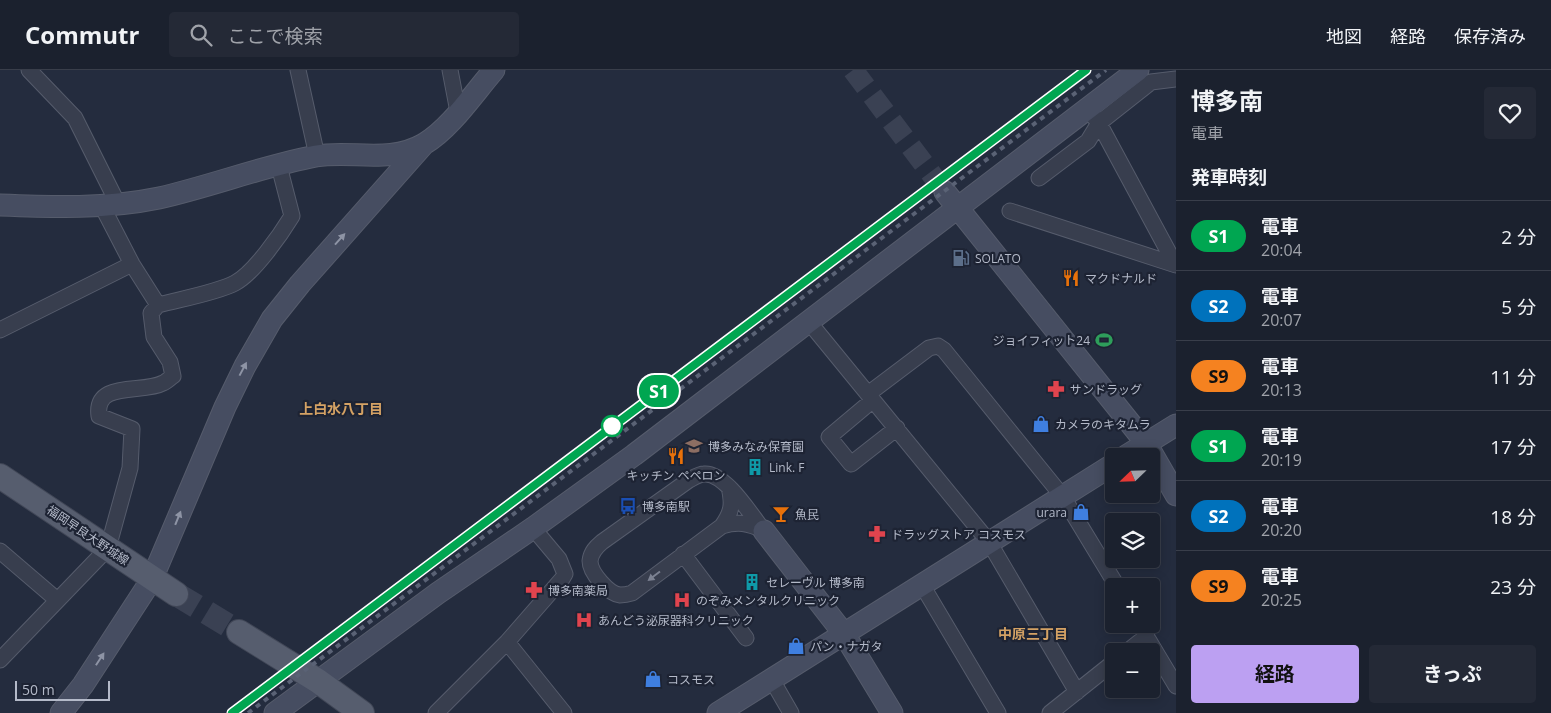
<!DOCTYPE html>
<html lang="ja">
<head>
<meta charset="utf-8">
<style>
  body { margin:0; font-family:"Open Sans","Noto Sans JP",sans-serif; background:#242936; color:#f1f3f6; height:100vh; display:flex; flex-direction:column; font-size:19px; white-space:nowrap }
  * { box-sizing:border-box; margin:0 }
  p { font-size:16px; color:#a0a3aa }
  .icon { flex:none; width:28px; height:28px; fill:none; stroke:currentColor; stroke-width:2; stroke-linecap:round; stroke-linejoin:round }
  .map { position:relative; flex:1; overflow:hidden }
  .drawer { display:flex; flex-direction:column; background:#1b212e; width:375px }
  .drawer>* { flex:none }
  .badge { padding:0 10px; border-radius:16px; font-size:18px; line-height:32px }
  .needle { width:32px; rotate:247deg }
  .tools { position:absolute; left:1105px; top:378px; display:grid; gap:10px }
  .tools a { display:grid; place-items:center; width:55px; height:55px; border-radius:5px; background:#1b212e; box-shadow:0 2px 12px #0003,0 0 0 1px #393e4a; font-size:25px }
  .scale { position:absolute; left:15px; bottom:12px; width:95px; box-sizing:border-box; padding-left:5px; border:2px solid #b4bac9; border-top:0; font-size:14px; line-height:18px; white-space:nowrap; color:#b4bac9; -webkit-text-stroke:4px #1d2333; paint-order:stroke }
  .map>.badge { position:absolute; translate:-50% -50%; box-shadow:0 0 0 2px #fff }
  h2 { padding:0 15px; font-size:19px; line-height:45px }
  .round { display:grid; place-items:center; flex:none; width:52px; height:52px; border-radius:5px; background:#242936 }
  .headline { display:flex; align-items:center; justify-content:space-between; height:85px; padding:0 15px }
  h1 { font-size:24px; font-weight:700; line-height:38px }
  .cta { display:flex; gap:10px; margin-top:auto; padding:10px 15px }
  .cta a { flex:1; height:58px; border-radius:5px; background:#bca0f2; color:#111; font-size:20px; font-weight:700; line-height:58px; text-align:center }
  .cta a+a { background:#242936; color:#f1f3f6 }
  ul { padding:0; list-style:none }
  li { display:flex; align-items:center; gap:15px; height:70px; padding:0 15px; border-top:1px solid #393e4a }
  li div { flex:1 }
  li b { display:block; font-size:19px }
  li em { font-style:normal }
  li .badge { min-width:55px; font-weight:700; text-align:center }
  header { display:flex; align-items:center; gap:30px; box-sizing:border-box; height:70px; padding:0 25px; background:#1b212e; border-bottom:1px solid #393e4a }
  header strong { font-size:24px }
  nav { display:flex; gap:28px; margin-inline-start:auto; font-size:18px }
  .search { width:350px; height:45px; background:#242936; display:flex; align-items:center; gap:12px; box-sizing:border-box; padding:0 18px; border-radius:5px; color:#a0a3aa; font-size:19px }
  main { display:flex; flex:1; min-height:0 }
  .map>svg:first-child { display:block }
</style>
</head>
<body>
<header>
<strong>Commutr</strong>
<div class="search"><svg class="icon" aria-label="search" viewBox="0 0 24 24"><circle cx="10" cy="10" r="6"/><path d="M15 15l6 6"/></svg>ここで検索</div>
<nav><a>地図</a><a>経路</a><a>保存済み</a></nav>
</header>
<main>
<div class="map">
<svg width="1176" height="643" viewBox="0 0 1176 643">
  <rect width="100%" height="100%" fill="#242c3e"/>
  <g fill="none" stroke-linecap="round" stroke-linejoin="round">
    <path stroke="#3a4153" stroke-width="21" stroke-dasharray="21 11" stroke-linecap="butt" d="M853 0 945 122"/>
    <path stroke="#3a4153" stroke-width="24" stroke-dasharray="24 12" stroke-linecap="butt" d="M176 524 239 562"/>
    <g stroke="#565c6c" stroke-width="17">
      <path id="street" d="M29 0 75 48 118 134
        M298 0 317 86
        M450 0 458 42
        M1088 40 1099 53 1175 194
        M1039 108 1088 71 1099 53 1151 12 1176 9
        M1010 141 1176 195
        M158 235C180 229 216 223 235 213 254 203 281 164 292 146L279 96
        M809 252 989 472 1077 622
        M0 260 132 194
        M868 324 929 278 938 276 944 280 1063 427 1117 516
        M873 330 829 367 851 394 897 358
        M729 417C733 434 732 442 722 456L632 523C629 524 624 525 620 525 609 524 590 503 590 491 591 482 596 477 602 472L689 410C693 408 699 404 704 404 725 402 751 445 764 461
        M722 456C738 451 748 453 763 460
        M0 481 56 529
        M683 484 746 568
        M922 515 998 643
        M1139 554 1176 616
        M507 572 564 643
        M1128 581 1147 566
        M0 590 108 478 130 398 132 359 99 346C94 310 143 324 163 313 166 312 170 308 173 306L170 292 154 267 151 243 158 235 132 194 102 136
        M772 610 791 643
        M436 643 507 572 562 509 565 504 559 489 533 458
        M1050 643 1114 592"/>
    </g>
    <g stroke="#565c6c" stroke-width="23">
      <path id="secondary" d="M945 122 1146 373 1176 425
        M0 135C53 137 106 139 159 128 212 116 263 96 316 86 353 80 389 94 424 74 450 59 474 23 494 0
        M1126 386 1176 355
        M764 461 844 564 892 643
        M61 643 83 615 152 509 225 337 245 296 272 249 300 214 424 74
        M275 643 438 523 533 458 634 385 1138 0
        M718 643 1114 394"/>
    </g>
    <g stroke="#414757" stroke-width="26">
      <path id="primary" d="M0 406 176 524
        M239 562 318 611 362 643"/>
    </g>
    <use href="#street" stroke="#383e4e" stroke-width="15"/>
    <use href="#secondary" stroke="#464d61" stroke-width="21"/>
    <use href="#primary" stroke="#565d6e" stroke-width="24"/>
    <path stroke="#5a6275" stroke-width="4" stroke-dasharray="5 5" stroke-linecap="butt" d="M232 643 1086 0
      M248 643 1106 0"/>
  </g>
  <defs><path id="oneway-solid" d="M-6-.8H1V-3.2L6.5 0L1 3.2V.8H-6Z" transform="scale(1.25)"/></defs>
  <g fill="#8e94a5">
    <use href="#oneway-solid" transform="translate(340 169) rotate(-48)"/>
    <use href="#oneway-solid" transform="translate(243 299) rotate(-62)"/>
    <use href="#oneway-solid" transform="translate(178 448) rotate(-68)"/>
    <use href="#oneway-solid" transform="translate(100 589) rotate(-57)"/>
  </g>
  <use fill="#7c8292" href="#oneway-solid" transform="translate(654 506) rotate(143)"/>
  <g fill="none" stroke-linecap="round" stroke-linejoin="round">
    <g stroke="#fff" stroke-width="11">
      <path id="line" d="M232 643 1086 0"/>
    </g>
    <use href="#line" stroke="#00a651" stroke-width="8"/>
  </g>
  <defs>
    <g id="fuel-bare" transform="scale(1.35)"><path d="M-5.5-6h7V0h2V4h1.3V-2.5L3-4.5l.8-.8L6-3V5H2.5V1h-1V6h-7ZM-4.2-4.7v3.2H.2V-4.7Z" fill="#5c6f8a" stroke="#1d2333" stroke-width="2.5" paint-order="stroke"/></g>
    <g id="restaurant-bare" transform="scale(1.35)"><path d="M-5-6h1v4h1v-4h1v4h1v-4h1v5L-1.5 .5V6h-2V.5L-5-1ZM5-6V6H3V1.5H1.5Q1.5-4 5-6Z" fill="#e8710a" stroke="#1d2333" stroke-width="2.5" paint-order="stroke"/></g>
    <g id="stadium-bare" transform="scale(1.35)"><path d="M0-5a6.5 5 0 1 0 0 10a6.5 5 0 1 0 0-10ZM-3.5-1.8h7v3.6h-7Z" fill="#2e9e5b" stroke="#1d2333" stroke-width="2.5" paint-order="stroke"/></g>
    <g id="pharmacy-bare" transform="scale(1.35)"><path d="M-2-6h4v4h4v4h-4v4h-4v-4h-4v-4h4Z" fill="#e0444e" stroke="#1d2333" stroke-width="2.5" paint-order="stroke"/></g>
    <g id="shop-bare" transform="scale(1.35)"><path d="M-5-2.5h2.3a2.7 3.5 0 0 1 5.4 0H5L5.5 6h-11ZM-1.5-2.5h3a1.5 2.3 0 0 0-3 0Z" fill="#3f7fe0" stroke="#1d2333" stroke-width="2.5" paint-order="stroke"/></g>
    <g id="school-bare" transform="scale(1.35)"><path d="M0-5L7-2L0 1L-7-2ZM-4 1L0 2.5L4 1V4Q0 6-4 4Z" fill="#8d6e63" stroke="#1d2333" stroke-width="2.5" paint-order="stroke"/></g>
    <g id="building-bare" transform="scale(1.35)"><path d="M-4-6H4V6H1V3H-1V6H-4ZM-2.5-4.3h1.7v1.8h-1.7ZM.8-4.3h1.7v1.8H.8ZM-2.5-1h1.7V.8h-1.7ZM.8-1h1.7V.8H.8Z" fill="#0f9aa8" stroke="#1d2333" stroke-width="2.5" paint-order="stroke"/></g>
    <g id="bus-bare" transform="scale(1.35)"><path d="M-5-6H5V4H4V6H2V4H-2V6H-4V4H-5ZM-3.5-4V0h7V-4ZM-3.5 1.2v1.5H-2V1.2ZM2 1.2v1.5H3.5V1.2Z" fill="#1a4fb4" stroke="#1d2333" stroke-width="2.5" paint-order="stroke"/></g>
    <g id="bar-bare" transform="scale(1.35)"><path d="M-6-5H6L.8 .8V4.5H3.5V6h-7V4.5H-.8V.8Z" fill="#e8710a" stroke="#1d2333" stroke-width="2.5" paint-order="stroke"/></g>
    <g id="hospital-bare" transform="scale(1.35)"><path d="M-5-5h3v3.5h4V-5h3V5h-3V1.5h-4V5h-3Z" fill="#e0444e" stroke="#1d2333" stroke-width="2.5" paint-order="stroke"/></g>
  </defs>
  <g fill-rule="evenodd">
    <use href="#fuel-bare" x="961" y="188"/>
    <use href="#restaurant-bare" x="1071" y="208"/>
    <use href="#stadium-bare" x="1104" y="270"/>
    <use href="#pharmacy-bare" x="1056" y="319"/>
    <use href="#shop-bare" x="1041" y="354"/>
    <use href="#school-bare" x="694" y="376"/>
    <use href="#restaurant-bare" x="676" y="386"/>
    <use href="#building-bare" x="755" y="397"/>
    <use href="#bus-bare" x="628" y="436"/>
    <use href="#shop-bare" x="1081" y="442"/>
    <use href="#bar-bare" x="781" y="444"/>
    <use href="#pharmacy-bare" x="877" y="464"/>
    <use href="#building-bare" x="752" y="512"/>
    <use href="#pharmacy-bare" x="534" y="520"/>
    <use href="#hospital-bare" x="682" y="530"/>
    <use href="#hospital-bare" x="584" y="550"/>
    <use href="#shop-bare" x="796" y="576"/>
    <use href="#shop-bare" x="653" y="609"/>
  </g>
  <circle fill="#fff" stroke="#00a651" stroke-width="2.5" cx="612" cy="356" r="10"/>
  <g text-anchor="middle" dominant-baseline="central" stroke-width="4.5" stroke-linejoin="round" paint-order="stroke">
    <g font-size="12" fill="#b4bac9" stroke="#1d2333" text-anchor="start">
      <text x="975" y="188">SOLATO</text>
      <text x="1085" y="208">マクドナルド</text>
      <text x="1090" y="270" text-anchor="end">ジョイフィット24</text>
      <text x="1070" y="319">サンドラッグ</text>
      <text x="1055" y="354">カメラのキタムラ</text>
      <text x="708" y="376">博多みなみ保育園</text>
      <text x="769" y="397">Link. F</text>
      <text x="676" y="405" text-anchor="middle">キッチン ペペロン</text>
      <text x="642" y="436">博多南駅</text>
      <text x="1067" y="442" text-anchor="end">urara</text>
      <text x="795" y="444">魚民</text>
      <text x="891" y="464">ドラッグストア コスモス</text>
      <text x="766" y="512">セレーヴル 博多南</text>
      <text x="548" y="520">博多南薬局</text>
      <text x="696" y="530">のぞみメンタルクリニック</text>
      <text x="598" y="550">あんどう泌尿器科クリニック</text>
      <text x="810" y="576">パン・ナガタ</text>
      <text x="667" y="609">コスモス</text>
    </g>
    <g font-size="12" fill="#b4bac9" stroke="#1d2333">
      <text transform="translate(88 465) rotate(34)">福岡早良大野城線</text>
    </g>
    <g font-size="14" font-weight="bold" fill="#d4a264" stroke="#1d2333">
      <text x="341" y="338">上白水八丁目</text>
      <text x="1033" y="563">中原三丁目</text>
    </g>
  </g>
</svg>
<div class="tools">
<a><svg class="needle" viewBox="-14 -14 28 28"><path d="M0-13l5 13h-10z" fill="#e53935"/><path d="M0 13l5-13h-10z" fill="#a0a3aa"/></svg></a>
<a><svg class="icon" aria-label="layers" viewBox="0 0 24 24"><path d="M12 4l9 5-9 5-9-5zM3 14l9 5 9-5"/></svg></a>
<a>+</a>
<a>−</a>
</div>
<div class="scale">50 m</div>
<b class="badge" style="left:659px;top:321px;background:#00a651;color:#fff">S1</b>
</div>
<section class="drawer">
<div class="headline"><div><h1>博多南</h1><p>電車</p></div><a class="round"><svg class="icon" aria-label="heart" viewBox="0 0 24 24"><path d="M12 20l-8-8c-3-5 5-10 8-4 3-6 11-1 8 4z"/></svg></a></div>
<h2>発車時刻</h2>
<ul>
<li><span class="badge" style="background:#00a651;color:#fff">S1</span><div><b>電車</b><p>20:04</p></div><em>2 分</em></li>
<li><span class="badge" style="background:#0072bc;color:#fff">S2</span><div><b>電車</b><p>20:07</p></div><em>5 分</em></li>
<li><span class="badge" style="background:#f58220;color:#111">S9</span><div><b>電車</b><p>20:13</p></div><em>11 分</em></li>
<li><span class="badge" style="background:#00a651;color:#fff">S1</span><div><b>電車</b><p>20:19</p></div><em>17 分</em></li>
<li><span class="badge" style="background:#0072bc;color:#fff">S2</span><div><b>電車</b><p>20:20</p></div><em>18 分</em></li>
<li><span class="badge" style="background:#f58220;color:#111">S9</span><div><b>電車</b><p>20:25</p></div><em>23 分</em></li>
</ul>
<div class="cta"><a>経路</a><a>きっぷ</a></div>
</section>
</main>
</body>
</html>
